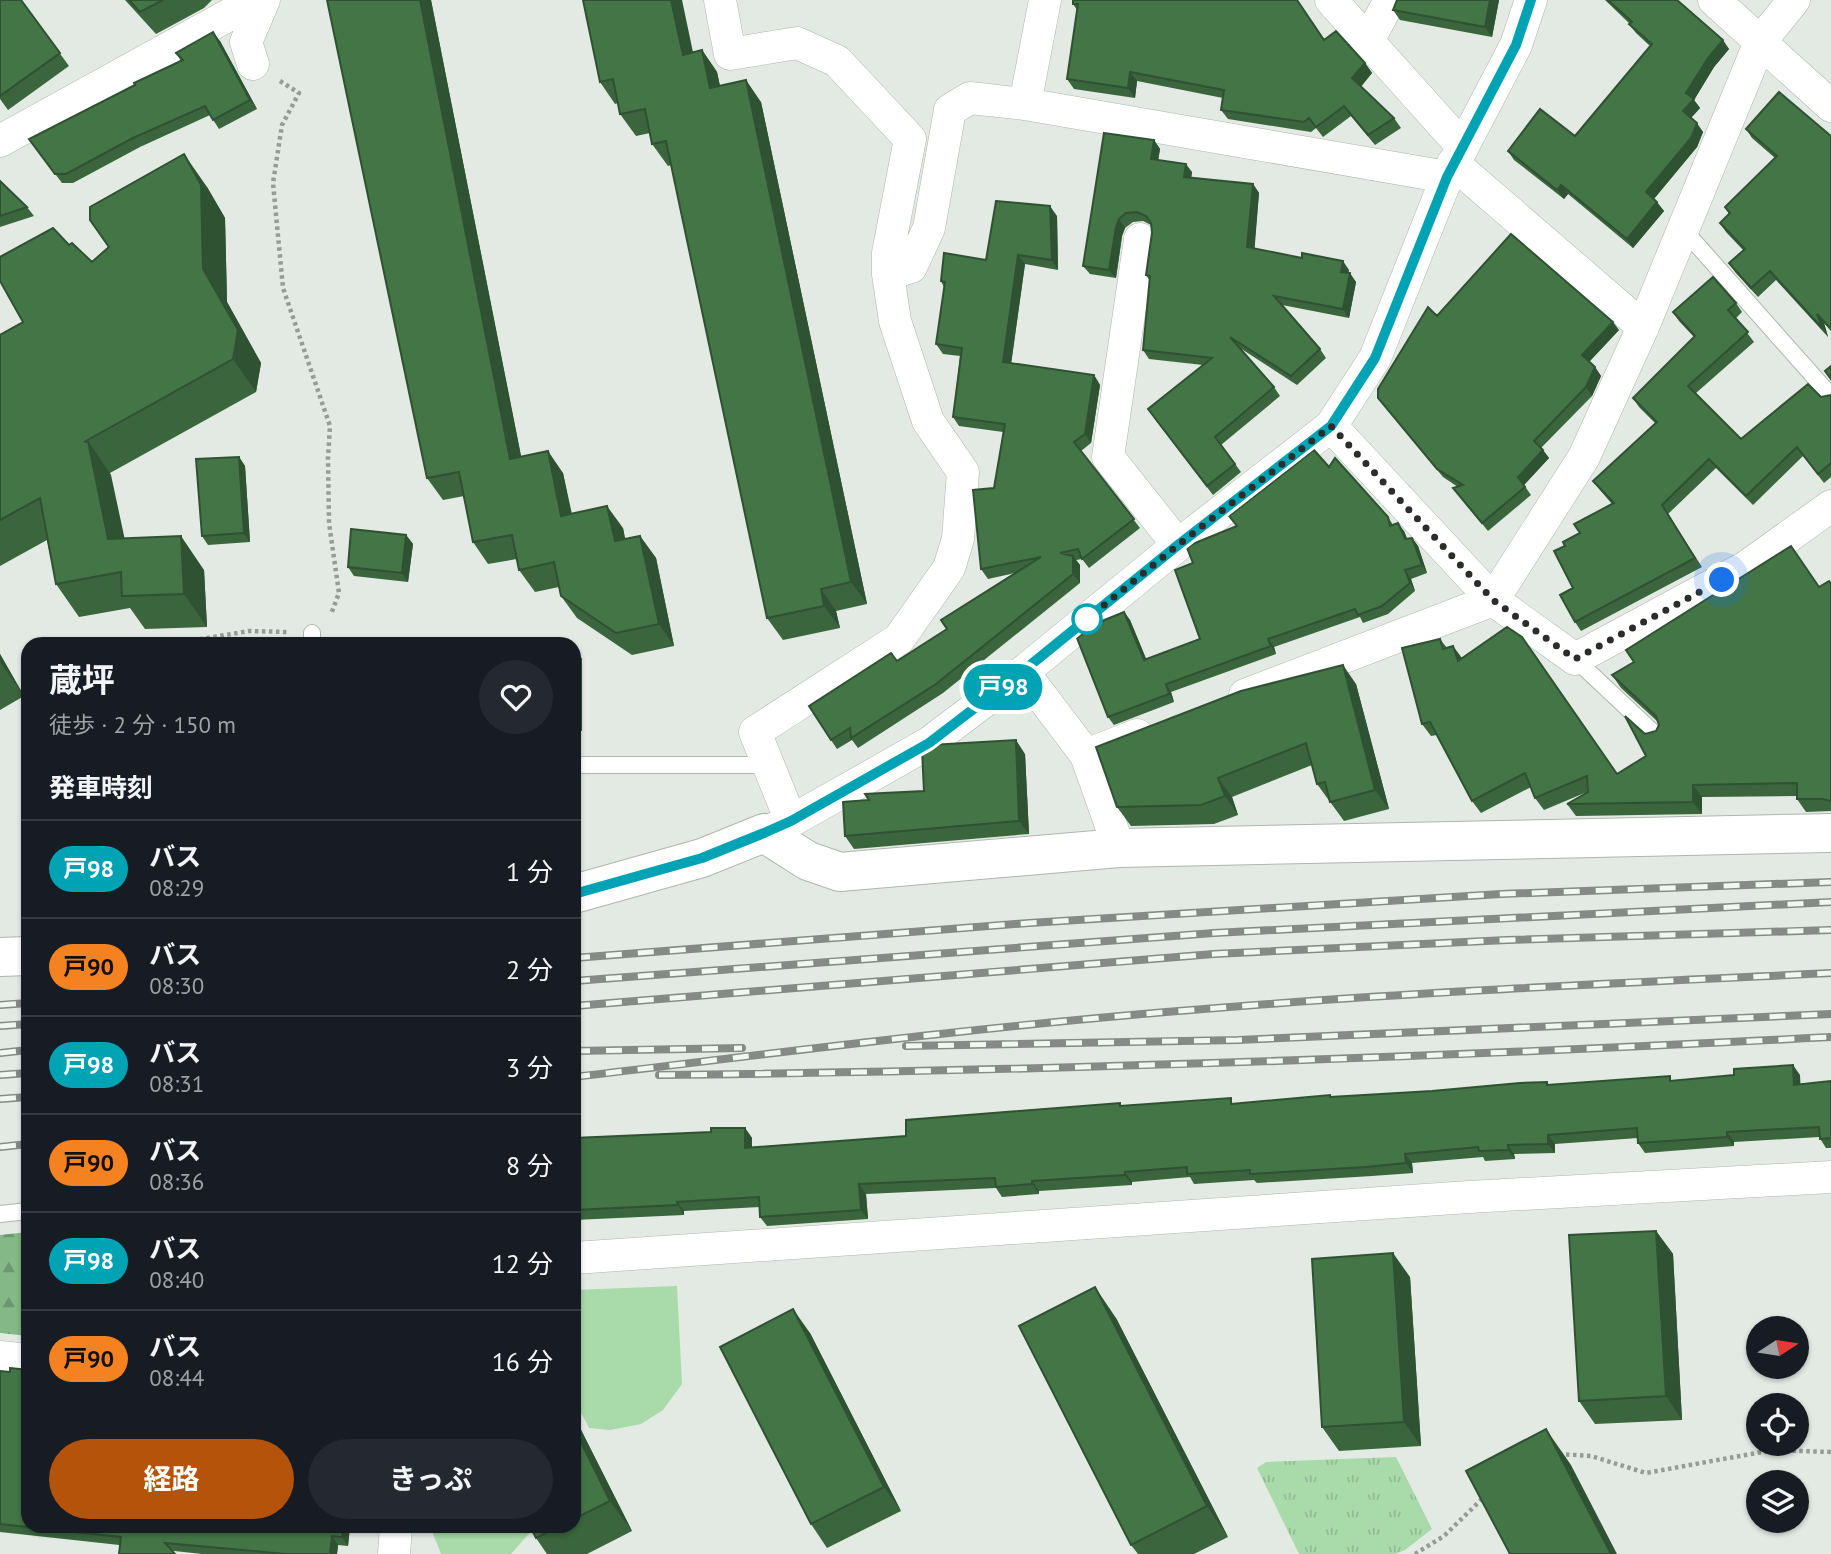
<!DOCTYPE html>
<html lang="ja">
<head>
<meta charset="utf-8">
<style>
  body { margin:0; font-family:"PT Sans","Noto Sans JP",sans-serif; background:#242831; color:#f1f3f6; height:100vh; display:flex; flex-direction:column; font-size:26px; white-space:nowrap }
  * { box-sizing:border-box; margin:0 }
  p { font-size:23px; color:#9ea1a6 }
  .icon { flex:none; width:38px; height:38px; fill:none; stroke:currentColor; stroke-width:2; stroke-linecap:round; stroke-linejoin:round }
  .map { position:relative; flex:1; overflow:hidden }
  .details { position:absolute; left:21px; top:637px; width:560px; height:896px; display:flex; flex-direction:column; background:#171b24; border-radius:21px; box-shadow:0 2px 5px #0004 }
  .details>* { flex:none }
  .badge { padding:0 14px; border-radius:23px; font-size:24px; line-height:46px }
  .needle { width:46px; rotate:78deg }
  .tools { position:absolute; left:1746px; top:1316px; display:grid; gap:14px }
  .tools a { display:grid; place-items:center; width:63px; height:63px; border-radius:50%; background:#171b24; box-shadow:0 2px 5px #0004; font-size:35px }
  .you { position:absolute; width:35px; height:35px; margin:-18px; border:5px solid #fff; border-radius:50%; background:#1a73e8; box-shadow:0 0 0 10px #1a73e833 }
  .map>.badge { position:absolute; translate:-50% -50%; box-shadow:0 0 0 4px #fff }
  h2 { padding:0 28px; font-size:26px; line-height:63px }
  .round { display:grid; place-items:center; flex:none; width:74px; height:74px; border-radius:37px; background:#242831 }
  .summary { display:flex; align-items:center; justify-content:space-between; height:119px; padding:0 28px }
  h1 { font-size:33px; font-weight:700; line-height:52px }
  .cta { display:flex; gap:14px; margin-top:auto; padding:14px 28px }
  .cta a { flex:1; height:80px; border-radius:42px; background:#b45309; color:#fff; font-size:28px; font-weight:700; line-height:80px; text-align:center }
  .cta a+a { background:#242831; color:#f1f3f6 }
  ul { padding:0; list-style:none }
  li { display:flex; align-items:center; gap:21px; height:98px; padding:0 28px; border-top:2px solid #363941 }
  li div { flex:1 }
  li b { display:block; font-size:26px }
  li em { font-style:normal }
  li .badge { min-width:77px; font-weight:700; text-align:center }
  .map>svg:first-child { display:block }
</style>
</head>
<body>
<div class="map">
<svg width="1831" height="1554" viewBox="0 0 1831 1554">
  <defs>
    <pattern id="grass-tufts" width="24" height="20" patternUnits="userSpaceOnUse" patternTransform="scale(1.75)"><rect width="24" height="20" fill="#a8daaa"/><path d="M3 7l-1-3M5 7V3M7 7l1-3M15 17l-1-3M17 17v-4M19 17l1-3" fill="none" stroke="#91bb92"/></pattern>
    <pattern id="forest-firs" width="22" height="20" patternUnits="userSpaceOnUse" patternTransform="scale(1.75)"><rect width="22" height="20" fill="#84b887"/><path d="M5 1l3.5 6h-7zM16 11l3.5 6h-7z" fill="#6c966f"/></pattern>
  </defs>
  <rect width="100%" height="100%" fill="#e3eae3"/>
  <path fill="url(#grass-tufts)" d="M1396 1457 1432 1529 1405 1550 1395 1554H1299L1257 1468 1266 1462Z"/>
  <path fill="url(#forest-firs)" d="M28 1232V1336L0 1333V1235Z"/>
  <path fill="#a8daaa" d="M677 1286 682 1384 663 1410 641 1424 610 1430 589 1428 574 1399V1290Z
    M430 1526H530L532 1530 511 1554H441Z"/>
  <g fill="none" stroke-linecap="round" stroke-linejoin="round">
    <g stroke="#afb5af" stroke-width="18">
      <path id="lane" d="M1683 229 1831 396
        M312 644V633
        M1575 659 1657 736
        M574 765H769
        M0 1214 28 1211"/>
    </g>
    <g stroke="#afb5af" stroke-width="33">
      <path id="street" d="M720 0 730 54 797 43 837 61 910 139 888 253V274L895 321 928 421 963 472 958 539 949 568 899 639 755 732 791 821
        M1331 0 1462 146
        M1714 0 1831 106
        M1368 41 1390 0
        M253 64 246 42 264 0
        M1025 104 1045 0
        M0 141 256 0
        M1453 163 1643 327
        M1140 239 1108 457 1178 545
        M888 274 911 267 929 228 950 110 970 98 1025 104 1447 177
        M1331 426 1493 600 1575 659 1746 567 1831 506
        M1023 672 1086 755 1137 735
        M1245 695 1493 600 1584 457 1643 327 1760 42 1794 0
        M1086 755 1119 848
        M764 833 791 821 929 743 1023 672 1178 545 1331 426 1375 358 1447 177 1516 45 1531 0
        M574 1258 1469 1197 1831 1177
        M0 1357 28 1360
        M394 1554 396 1526"/>
    </g>
    <g stroke="#afb5af" stroke-width="40">
      <path id="secondary" d="M574 894 702 858 764 833 808 861 840 872 1119 848 1831 833
        M0 957 28 956"/>
    </g>
    <path stroke="#969b96" stroke-width="4.5" stroke-dasharray="3.5 3.5" stroke-linecap="butt" d="M280 81 299 93 282 125 273 183 283 288 330 426 328 458 329 523 339 593 331 614
      M172 644 249 631 287 632
      M1559 1454 1591 1456 1646 1473 1773 1450 1831 1452
      M1415 1554 1444 1536 1484 1497"/>
    <use href="#lane" stroke="#fff" stroke-width="16"/>
    <use href="#street" stroke="#fff" stroke-width="32"/>
    <use href="#secondary" stroke="#fff" stroke-width="38"/>
    <g stroke="#868a86" stroke-width="8">
      <path id="rail" d="M574 958 1029 923 1501 894 1831 882
        M574 981 1214 933 1831 902
        M0 1005 28 1003
        M574 1006 1214 954 1507 940 1831 930
        M0 1026 28 1024
        M906 1046 1238 1040 1831 1014
        M574 1051 742 1048
        M0 1053 28 1050
        M0 1075 28 1073
        M659 1075C1050 1071 1441 1057 1831 1037
        M574 1077C784 1052 994 1025 1204 1009 1413 992 1622 983 1831 973
        M0 1099 28 1097
        M0 1147 28 1144"/>
    </g>
    <use href="#rail" stroke="#f0f7f0" stroke-width="5" stroke-dasharray="16" stroke-linecap="butt"/>
  </g>
  <path fill="#3a653d" d="M0 0H21L69 66 8 110 0 99Z
    M125 0H212L204 8 156 34Z
    M327 0H431L521 457 563 473 572 514 623 528 625 539 640 536 656 558 674 646 632 655 577 618 561 596 559 587 535 592 519 570 517 559 488 564 473 542 464 496 443 500 427 478Z
    M1499 0 1492 37 1400 20 1393 10Z
    M1605 0H1677L1729 49 1714 67 1694 100 1700 108 1691 118 1703 132 1697 147 1654 199 1664 211 1633 248 1568 194 1564 199 1514 160 1508 151 1575 136 1650 46 1636 33 1629 24H1630Z
    M1073 4 1324 40 1365 63 1372 73 1361 87 1394 118 1401 128 1375 145 1351 116 1323 137 1316 128 1311 132 1228 119 1221 110 1223 98 1137 81 1135 98 1074 89 1067 79 1077 10Z
    M220 41 257 109 219 129 210 115 140 147 73 183H62L29 139 181 61 176 53Z
    M702 50 717 72 720 86 761 102 867 604 836 611 840 628 783 640 767 618 671 165 668 166 652 144 650 133 636 136 620 114 618 103 615 104 600 82Z
    M1746 129 1831 136V331L1824 323 1828 337 1776 280 1758 297 1735 272 1729 263 1744 251 1726 232 1720 223 1729 214 1725 207 1775 158 1752 138Z
    M1154 140 1160 149 1158 160 1192 172 1191 178 1253 184 1259 193 1254 249 1349 270 1348 273 1356 282 1349 318 1282 305 1320 349 1326 358 1297 385 1240 348 1274 387 1280 396 1221 445 1241 472 1213 495 1154 418 1203 365 1149 359 1143 350 1150 281 1146 275 1152 233 1151 225 1143 221 1133 222 1125 228 1122 236 1116 278 1090 274 1083 266Z
    M0 181 27 207 34 216 0 227Z
    M207 187 225 218 227 302 261 363 256 392 110 473 124 539 204 570 207 627 145 629 130 608 79 617 56 584 47 540 0 566V335L23 322 108 247 90 220Z
    M1057 216 1058 270 1025 264 1011 363 1094 375 1100 385 1091 443 1081 451 1140 528 1089 568 1082 559 1076 560 1080 565V583L943 693 858 748 852 740 837 749 831 740 897 661 947 629 1015 573 988 579 981 569 1003 432 959 426 953 417 960 356 943 354 936 344 944 287 941 281 986 260Z
    M1736 303 1742 312 1736 318 1754 342 1696 393 1741 439 1821 397 1831 395V477L1824 483 1803 456 1753 505 1716 468 1668 514 1702 567 1581 631 1575 622 1573 588 1565 546 1612 504 1600 490 1593 481 1655 423 1639 407 1633 398 1694 337 1679 321 1673 312Z
    M1437 316 1619 330 1589 362 1595 367 1601 376 1592 396 1541 448 1549 458 1524 485 1531 495 1488 531 1453 488 1458 487 1443 477 1378 398Z
    M239 457 245 466 250 542 208 545 202 536Z
    M1329 467 1388 517 1393 525 1404 531 1407 539 1412 538 1418 546 1427 573 1411 579 1415 591 1388 614 1363 623 1360 617 1274 647 1276 654 1171 692 1174 702 1114 725 1108 717 1124 612 1130 620 1146 659 1200 639 1193 563 1237 526Z
    M406 535 413 544 408 582 354 576 348 567Z
    M1831 584V811L1806 812 1797 799V796L1702 797V814L1576 816 1567 804 1587 792 1544 810 1535 798 1531 787 1481 813 1472 801 1437 735 1431 736 1422 724 1440 639 1447 648 1617 774 1646 756 1645 734 1656 731 1659 725 1658 722 1621 688 1612 675 1819 587Z
    M574 649 582 659V731H574Z
    M0 654 24 696 0 710Z
    M1356 684 1389 809 1344 821 1317 784 1312 765 1232 797 1238 815 1214 824 1131 826 1117 807Z
    M1025 754 1029 834 854 849 845 836 869 800 924 791Z
    M1800 1075V1084L1831 1081V1148H1826L1819 1137 1734 1142V1146L1645 1153 1638 1143V1138L1555 1144V1153L1514 1154 1515 1159 1485 1161 1483 1157 1412 1163 1413 1173 1372 1176 1257 1183 1254 1180 1194 1184 1190 1177 1132 1182V1185L1039 1191V1194L1002 1197 996 1188 866 1194 868 1219 767 1226 760 1217V1207L684 1211V1215L574 1220V1137L575 1138 711 1132 745 1128 752 1138V1147L906 1136 1120 1103 1122 1106 1235 1104 1330 1095 1331 1097 1432 1091 1547 1082 1549 1085Z
    M1656 1231 1673 1254 1682 1420 1595 1424 1579 1401Z
    M1410 1277 1421 1446 1339 1451 1322 1427Z
    M1116 1318 1228 1537 1194 1554H1138L1131 1545Z
    M810 1333 901 1511 827 1548 811 1524Z
    M0 1371 28 1526H350L348 1546 338 1545 337 1554H202L0 1532Z
    M574 1416 632 1531 587 1554H547L536 1538 530 1526H574Z"/>
  <path fill="#2f5232" d="M420 0H431L526 481 510 459Z
    M671 0H682L698 76 683 55Z
    M1490 0H1499L1492 37 1485 27Z
    M213 32 220 41 257 109 250 100Z
    M1723 40 1729 49 1714 67 1694 100 1700 108 1689 120 1683 111 1686 93 1708 58Z
    M702 50 717 72 725 110 710 88Z
    M1365 63 1372 73 1359 88 1352 78Z
    M1130 72 1137 81 1135 98 1128 88Z
    M746 80 761 102 867 604 851 582Z
    M1697 123 1703 132 1697 147 1652 201 1646 192Z
    M1154 140 1160 149 1157 168 1151 159Z
    M184 154 207 187 225 218 227 302 261 363 256 392 233 359 203 269Z
    M1186 164 1192 172 1190 186 1184 177Z
    M1253 184 1259 193 1254 256 1247 247Z
    M1561 185 1568 194 1564 199 1557 190Z
    M1657 202 1664 211 1633 248 1627 239Z
    M1050 206 1057 216 1058 270 1052 260Z
    M1119 219 1125 228 1122 236 1116 278 1109 270 1116 227Z
    M1018 255 1025 264 1010 372 1003 362Z
    M1343 261 1349 270 1347 280 1341 272Z
    M1350 273 1356 282 1349 318 1343 309Z
    M1817 314 1824 323 1828 337 1822 328Z
    M1613 322 1619 330 1588 363 1582 355Z
    M1595 367 1601 376 1592 396 1586 387Z
    M1094 375 1100 385 1091 443 1085 434Z
    M88 441 111 475 132 573 108 539Z
    M1543 450 1549 458 1523 486 1518 477Z
    M548 451 563 473 576 538 561 516Z
    M239 457 245 466 250 542 244 533Z
    M607 506 623 528 630 563 615 541Z
    M1398 523 1404 531 1411 548 1405 539Z
    M406 535 413 544 408 582 402 573Z
    M181 536 204 570 207 627 184 594Z
    M640 536 656 558 674 646 659 624Z
    M1412 538 1418 546 1427 573 1422 565Z
    M1073 556 1080 565V583L1073 574Z
    M1405 570 1411 579 1415 591 1410 583Z
    M821 589 836 611 840 628 824 606Z
    M1124 612 1130 620 1150 668 1144 660Z
    M1268 639 1274 647 1276 654 1271 646Z
    M1453 646 1462 658 1458 661Z
    M576 649 582 659V731L576 722Z
    M0 654 24 696 0 662Z
    M1343 665 1356 684 1389 809 1375 790Z
    M1166 684 1171 692 1174 702 1169 694Z
    M1016 740 1025 754 1029 834 1019 821Z
    M1218 778 1232 797 1238 815 1225 796Z
    M1693 785 1702 797V814L1693 802Z
    M1793 1065 1800 1075 1801 1095 1794 1085Z
    M745 1128 752 1138V1157L745 1148Z
    M1727 1132 1734 1142V1146L1727 1137Z
    M1548 1135 1555 1144V1153L1548 1144Z
    M1508 1145 1514 1154 1515 1159 1508 1150Z
    M1405 1154 1412 1163 1413 1173 1406 1163Z
    M1125 1172 1132 1182V1185L1125 1175Z
    M1032 1181 1039 1191V1194L1032 1184Z
    M859 1184 866 1194 868 1219 861 1210Z
    M677 1202 684 1211V1215L678 1205Z
    M1656 1231 1673 1254 1682 1420 1666 1396Z
    M1393 1253 1410 1277 1421 1446 1404 1422Z
    M1095 1287 1116 1318 1228 1537 1207 1506Z
    M793 1309 810 1333 901 1511 884 1487Z
    M574 1416 632 1531 610 1501 574 1428Z
    M1546 1429 1571 1465 1617 1554H1611Z
    M343 1526H350L348 1546 342 1537Z
    M332 1536 338 1545 337 1554H330Z"/>
  <path fill="#437547" stroke="#2f5232" stroke-width="2" d="M0 0H21L60 53 0 96Z
    M129 0H163L140 12Z
    M327 0H420L510 459 548 451 561 516 607 506 615 541 640 536 659 624 616 633 561 596 554 562 519 570 512 535 473 542 459 472 427 478Z
    M583 0H671L683 55 702 50 710 88 746 80 851 582 821 589 824 606 767 618 666 141 652 144 645 109 620 114 613 79 600 82Z
    M1073 0H1297L1324 40 1336 31 1365 63 1352 78 1394 118 1368 135 1344 106 1316 127 1309 118 1304 122 1221 110 1224 90 1130 72 1128 88 1067 79 1078 4H1073Z
    M1397 0H1490L1485 27 1393 10Z
    M1608 0H1677L1723 40 1708 58 1686 93 1694 99 1683 111 1697 123 1691 138 1646 192 1657 202 1627 239 1561 185 1557 190 1508 151 1540 109 1575 136 1652 44 1629 24 1632 22Z
    M213 32 250 100 213 120 205 106 133 138 66 174H55L29 139 135 85 134 83 183 60 176 53Z
    M1779 92 1831 136V329L1817 314 1822 328 1770 271 1751 288 1729 263 1745 249 1720 223 1730 213 1725 207 1777 156 1746 129Z
    M1104 133 1154 140 1151 159 1186 164 1184 177 1253 184 1247 247 1302 258V253L1343 261 1341 272 1350 273 1343 309 1274 296 1320 349 1291 376 1230 337 1274 387 1215 437 1235 464 1207 486 1148 409 1212 358 1143 350 1150 276 1146 275 1152 233 1151 223 1146 216 1137 212 1126 213 1119 219 1116 227 1109 270 1083 266Z
    M184 154 201 185 203 269 238 330 233 359 84 442 88 441 108 539 181 536 184 594 122 596 121 572 56 584 40 498 0 520V335L23 322 0 281V257L53 228 69 245 72 243 92 262 109 247 90 220V207Z
    M0 181 27 207 0 216Z
    M996 201 1050 206 1052 260 1018 255 1003 362 1094 375 1085 434 1074 442 1134 519 1082 559 1078 549 1060 553 1073 556V574L936 684 851 738 850 728 831 740 809 706 891 653 897 661 947 629 941 620 1041 557 981 569 973 490 994 488 1005 424 953 417 962 348 936 344 945 282 941 281 944 253 986 260Z
    M1511 234 1613 322 1582 355 1595 367 1586 387 1534 441 1543 450 1518 477 1525 487 1482 523 1453 488 1463 485 1437 469 1378 398V389L1428 307 1437 316Z
    M1713 277 1736 303 1728 310 1748 332 1688 386 1741 439 1808 384 1821 397 1831 395V463L1818 474 1797 447 1746 496 1709 459 1662 505 1695 558 1575 622 1560 595 1573 588 1554 551 1565 546 1563 542 1580 533 1574 524 1614 503 1593 481 1657 422 1633 398 1695 336 1673 312Z
    M1831 366V379L1825 371Z
    M1314 450 1329 467 1335 458 1388 517 1390 526 1398 523 1405 539 1412 538 1422 565 1405 570 1410 583 1382 606 1358 615 1355 609 1268 639 1271 646 1166 684 1169 694 1108 717 1077 638 1097 623 1124 612 1144 660 1200 639 1175 570 1193 563 1187 548 1195 543 1237 526 1229 516Z
    M239 457 244 533 202 536 196 459Z
    M351 529 406 535 402 573 348 567Z
    M1791 546 1819 587 1829 581 1831 584V801L1823 799H1797V783L1693 785V802L1567 804 1588 792 1587 776 1535 798 1525 773 1472 801 1430 722 1422 724 1402 648 1440 639 1443 649 1453 646 1458 661 1507 627 1522 637 1617 774 1646 756 1625 716 1645 734 1656 731 1659 725 1656 716 1612 675 1634 662 1626 650Z
    M574 649H576V722H574Z
    M1343 665 1375 790 1330 802 1325 782 1317 784 1306 743 1218 778 1225 796 1201 805 1117 807 1096 747 1241 691Z
    M1016 740 1019 821 845 836 843 802 869 800 865 794 924 791 922 750 930 745Z
    M1793 1065 1794 1085 1831 1081V1138L1820 1139 1819 1127 1727 1132V1137L1638 1143 1637 1128 1548 1135V1144L1508 1145V1150L1479 1151 1478 1147 1405 1154 1406 1163 1366 1167 1250 1174V1170L1187 1174V1167L1125 1172V1175L1032 1181V1184L996 1187 995 1178 859 1184 861 1210 760 1217 759 1197 677 1202 678 1205 574 1210V1138L711 1132V1128H745V1148L906 1136V1120L1120 1103V1106L1231 1098V1104L1330 1095V1097L1432 1091 1520 1083 1547 1082V1085L1670 1076V1081L1734 1075V1069Z
    M1656 1231 1666 1396 1579 1401 1569 1235Z
    M1393 1253 1404 1422 1322 1427 1312 1259Z
    M1095 1287 1207 1506 1131 1545 1019 1326Z
    M793 1309 884 1487 811 1524 720 1347Z
    M10 1368 28 1370V1526H343L342 1537 332 1536 330 1554H286L165 1543 175 1554H119L121 1537 0 1524V1371L10 1372Z
    M574 1428 610 1501 574 1519Z
    M1546 1429 1611 1554H1510L1466 1471Z
    M530 1526H560L536 1538Z"/>
  <g fill="none" stroke-linecap="round" stroke-linejoin="round">
    <g stroke="#fff" stroke-width="16">
      <path id="line" d="M574 894 702 858 764 833 791 821 929 743 1023 671 1178 545 1331 426 1375 358 1447 177 1516 45 1531 0"/>
    </g>
    <use href="#line" stroke="#00a3b4" stroke-width="10"/>
    <path stroke="#2b2d2b" stroke-width="7" stroke-dasharray="0 12.6" d="M1087 619 1081 624 1178 545 1331 426 1493 600 1575 659 1722 580"/>
  </g>
  <circle fill="#fff" stroke="#00a3b4" stroke-width="3.5" cx="1087" cy="619" r="14"/>
</svg>
<div class="tools">
<a><svg class="needle" viewBox="-14 -14 28 28"><path d="M0-13l5 13h-10z" fill="#e53935"/><path d="M0 13l5-13h-10z" fill="#9ea1a6"/></svg></a>
<a><svg class="icon" aria-label="locate" viewBox="0 0 24 24"><circle cx="12" cy="12" r="6"/><path d="M12 2v4M12 18v4M2 12h4M18 12h4"/></svg></a>
<a><svg class="icon" aria-label="layers" viewBox="0 0 24 24"><path d="M12 4l9 5-9 5-9-5zM3 14l9 5 9-5"/></svg></a>
</div>
<div class="you" style="left:1722px;top:580px"></div>
<b class="badge" style="left:1003px;top:687px;background:#00a3b4;color:#fff">戸98</b>
<section class="details">
<div class="summary"><div><h1>蔵坪</h1><p>徒歩 · 2 分 · 150 m</p></div><a class="round"><svg class="icon" aria-label="heart" viewBox="0 0 24 24"><path d="M12 20l-8-8c-3-5 5-10 8-4 3-6 11-1 8 4z"/></svg></a></div>
<h2>発車時刻</h2>
<ul>
<li><span class="badge" style="background:#00a3b4;color:#fff">戸98</span><div><b>バス</b><p>08:29</p></div><em>1 分</em></li>
<li><span class="badge" style="background:#f58220;color:#111">戸90</span><div><b>バス</b><p>08:30</p></div><em>2 分</em></li>
<li><span class="badge" style="background:#00a3b4;color:#fff">戸98</span><div><b>バス</b><p>08:31</p></div><em>3 分</em></li>
<li><span class="badge" style="background:#f58220;color:#111">戸90</span><div><b>バス</b><p>08:36</p></div><em>8 分</em></li>
<li><span class="badge" style="background:#00a3b4;color:#fff">戸98</span><div><b>バス</b><p>08:40</p></div><em>12 分</em></li>
<li><span class="badge" style="background:#f58220;color:#111">戸90</span><div><b>バス</b><p>08:44</p></div><em>16 分</em></li>
</ul>
<div class="cta"><a>経路</a><a>きっぷ</a></div>
</section>
</div>
</body>
</html>
